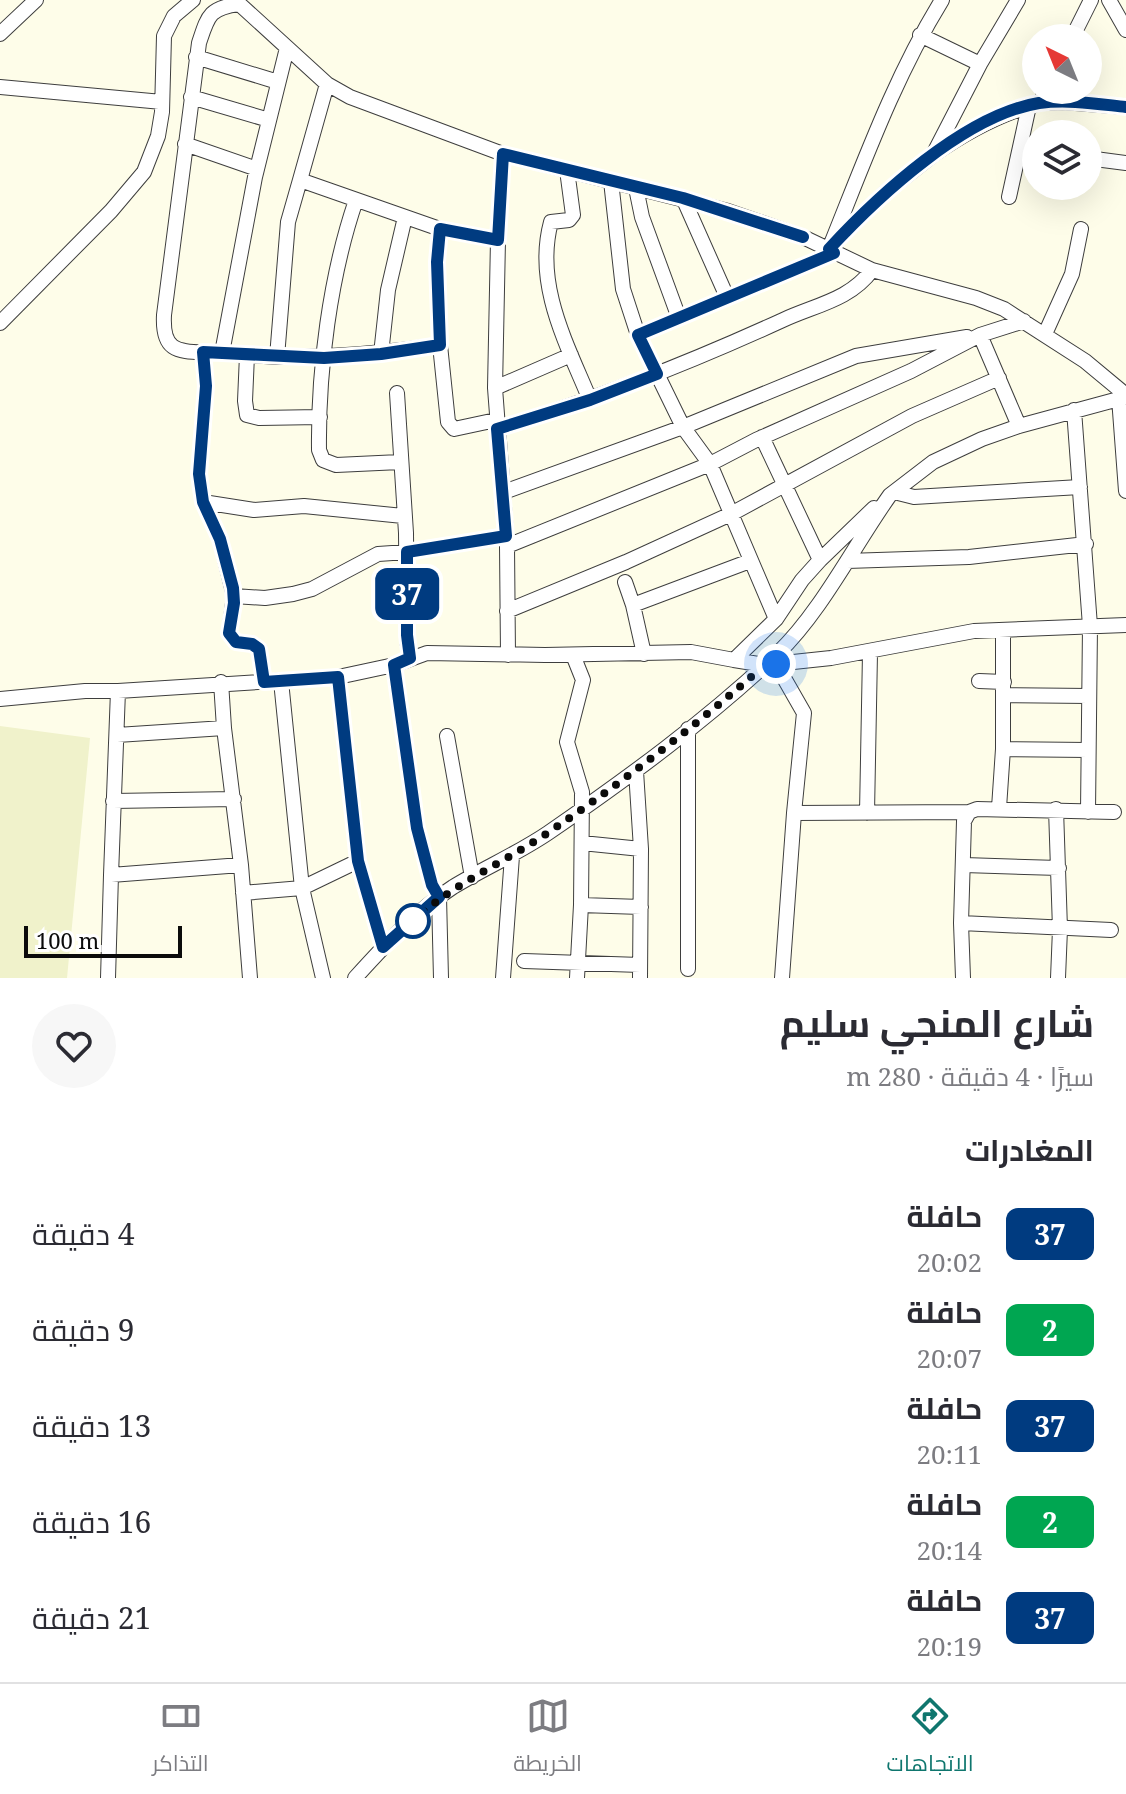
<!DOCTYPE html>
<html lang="ar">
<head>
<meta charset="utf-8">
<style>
  body { margin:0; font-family:"Noto Serif",Cairo,serif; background:#f7f7f7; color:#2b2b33; direction:rtl; height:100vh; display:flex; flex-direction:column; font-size:30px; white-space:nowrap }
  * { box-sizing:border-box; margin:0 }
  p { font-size:26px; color:#7c7c81 }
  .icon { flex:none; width:44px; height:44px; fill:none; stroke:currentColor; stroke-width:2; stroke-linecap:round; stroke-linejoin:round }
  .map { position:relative; height:978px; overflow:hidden; direction:ltr }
  .side { display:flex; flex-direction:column; background:#fff; flex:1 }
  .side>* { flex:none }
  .badge { padding:0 16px; border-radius:12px; font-size:28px; line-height:52px }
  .needle { width:52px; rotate:317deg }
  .tools { position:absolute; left:1022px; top:24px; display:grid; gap:16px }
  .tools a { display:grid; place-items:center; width:80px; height:80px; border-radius:50%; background:#fff; box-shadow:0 8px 32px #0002; font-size:40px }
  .scale { position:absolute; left:24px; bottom:20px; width:158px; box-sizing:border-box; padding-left:8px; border:4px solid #0b0b0b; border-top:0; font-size:22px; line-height:28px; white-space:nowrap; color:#0b0b0b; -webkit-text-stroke:6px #fff; paint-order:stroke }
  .you { position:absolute; width:40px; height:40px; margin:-20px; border:6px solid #fff; border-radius:50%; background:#1a73e8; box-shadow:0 0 0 12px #1a73e833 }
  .map>.badge { position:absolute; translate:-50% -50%; box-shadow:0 0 0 4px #fff }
  h2 { padding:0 32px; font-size:30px; line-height:72px }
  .round { display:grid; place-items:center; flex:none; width:84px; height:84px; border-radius:42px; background:#f7f7f7 }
  .summary { display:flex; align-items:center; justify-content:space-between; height:136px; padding:0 32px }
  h1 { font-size:38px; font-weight:700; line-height:60px }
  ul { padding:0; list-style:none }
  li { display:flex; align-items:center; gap:24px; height:96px; padding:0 32px }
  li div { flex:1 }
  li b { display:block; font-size:30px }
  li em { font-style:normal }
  li .badge { min-width:88px; font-weight:700; text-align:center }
  .dock { display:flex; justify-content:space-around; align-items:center; height:112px; border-top:2px solid #e1e1e2; background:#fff; font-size:22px; color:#7c7c81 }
  .dock a { display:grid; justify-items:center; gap:4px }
  .dock .current { color:#0f766e }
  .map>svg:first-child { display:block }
</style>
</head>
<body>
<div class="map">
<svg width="1126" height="978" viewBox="0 0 1126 978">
  <rect width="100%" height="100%" fill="#fefde9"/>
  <path fill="#f0f2cb" d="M0 726 90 738 67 978H0Z"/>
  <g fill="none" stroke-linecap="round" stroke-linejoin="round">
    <g stroke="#3e3e3e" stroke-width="16">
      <path id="minor" d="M235 0 327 84 350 97 503 154 728 211 803 237 872 270 976 298 1004 309 1085 361 1126 395
        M1018 0 980 64 933 155C966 132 1001 113 1040 103L1046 90
        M1109 0 1126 30
        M0 34 36 0
        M920 35 980 64
        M1072 38 1091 0
        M287 48 255 177 222 353 277 357 288 222 300 180
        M196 57 278 82
        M327 84 300 180 440 229 437 262 440 345 448 422 454 429 496 420
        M0 87 162 102
        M191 97 269 120
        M1040 103 1063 102 1126 107
        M185 144 257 169
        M503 154 498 240 495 388 507 546 508 655
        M1095 159 1126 163
        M567 170 573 215 569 220 551 222C534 285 567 344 590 400
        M611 181 623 289 638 335 683 427 710 464 776 619
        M636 188 642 217 679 318
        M1009 197 1029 106
        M683 198 727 297
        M356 200C330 276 318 370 319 450L323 460 336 465 400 462
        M440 229 498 240
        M834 243 886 192 933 155
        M829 249C863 165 894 78 942 0
        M0 323 111 211 144 172 158 136 162 112 164 36 174 16 193 0
        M1045 334 1072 274 1081 229
        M638 335 834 253
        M203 352 206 386 199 474 203 502 220 539 234 596 265 598 293 594 312 589 378 554 407 552 506 536
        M211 353C178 351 162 353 164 315L199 43C208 16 209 8 239 4
        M381 354 388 290 405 217
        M247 355 245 401 247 415 259 418 320 417
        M277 357C332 358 385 353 440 345
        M495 388 571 355
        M397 393 406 533 407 640 410 658
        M1119 398 1126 491
        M1074 410 1090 626 1088 812
        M1019 426 980 335 1024 321
        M497 429C596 400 689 363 783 320 815 305 850 300 872 270
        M762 437 820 560
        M504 492 683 427 856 356 967 337
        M894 492 914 497 1080 487
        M203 502 254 510 304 506 403 516
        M874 508 820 560 802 580 776 619 734 660 765 665 831 658 974 631 1126 625
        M507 546 710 464 756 440 911 371 980 335
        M847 561 969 557 1086 544
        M625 582 633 605
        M234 596 229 633 236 642 252 644 259 649 264 682
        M507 611 626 562 731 514 912 416 999 378
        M644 654 633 605 750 561
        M573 655 583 680 567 742 582 792 581 905 577 978
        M776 664 804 713 794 813 782 978
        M394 665 417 828 432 885 439 897 441 978
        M338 677 358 861 383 947
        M281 681 302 888 323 978
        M979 681 1004 682
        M221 682 224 728 241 865
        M1004 695 1089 696
        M0 699 85 691H118
        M117 735 224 728
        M447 736 472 877
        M1003 749 1088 750
        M636 771 641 849 640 978
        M113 801 234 799
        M999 808 1003 749V631
        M1056 809 1060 929 1058 978
        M794 813 969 812
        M867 813 870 653
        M582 843 641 849
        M964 865 1059 868
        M243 893 302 888 358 861
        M581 905 641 907
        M961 923 1111 930
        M524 961 640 965
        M688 969V729
        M108 978 111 875
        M250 978 241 865 111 875 118 691 338 677 394 665 427 653 545 655 691 652 734 660
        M355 978C384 946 416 911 453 887 484 868 517 854 548 833 628 778 707 720 778 653 821 612 855 544 890 495L933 462 982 439 1019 426 1126 397
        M503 978 512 856
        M963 978 961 923 964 821 969 812 977 809 1114 812"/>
    </g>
    <use href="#minor" stroke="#fff" stroke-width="14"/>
  </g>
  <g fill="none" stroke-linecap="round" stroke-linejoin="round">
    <g stroke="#fff" stroke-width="18">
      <path id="line" d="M803 237 683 198 503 154 498 240 440 229 437 262 440 345 381 354 324 358 203 352 206 386 199 474 203 502 220 539 233 588 234 603 229 633 236 642 252 644 259 649 264 682 338 677 358 861 383 947 439 897 432 885 417 828 394 665 410 658 407 635V552L506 536 497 429 590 400 657 374 638 335 834 253 829 249C878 196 965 115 1039 103 1068 99 1098 104 1126 107"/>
    </g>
    <use href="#line" stroke="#003b80" stroke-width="12"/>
    <path stroke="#0b0b0b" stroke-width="8" stroke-dasharray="0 14.4" d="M413 921C453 884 501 864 546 834 623 782 695 726 765 665L776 664"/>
  </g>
  <circle fill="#fff" stroke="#003b80" stroke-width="4" cx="413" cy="921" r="16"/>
</svg>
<div class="tools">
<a><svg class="needle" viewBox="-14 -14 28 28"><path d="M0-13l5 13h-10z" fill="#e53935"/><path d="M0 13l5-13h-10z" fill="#7c7c81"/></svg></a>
<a><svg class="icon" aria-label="layers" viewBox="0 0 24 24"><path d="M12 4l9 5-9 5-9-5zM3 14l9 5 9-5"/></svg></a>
</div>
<div class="scale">100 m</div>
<div class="you" style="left:776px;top:664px"></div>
<b class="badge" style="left:407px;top:594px;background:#003b80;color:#fff">37</b>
</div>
<section class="side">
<div class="summary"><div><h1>شارع المنجي سليم</h1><p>سيرًا · 4 دقيقة · 280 m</p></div><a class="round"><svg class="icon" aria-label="heart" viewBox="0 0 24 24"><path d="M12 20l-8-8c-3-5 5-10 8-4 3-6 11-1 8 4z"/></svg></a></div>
<h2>المغادرات</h2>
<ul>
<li><span class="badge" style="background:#003b80;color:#fff">37</span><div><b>حافلة</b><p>20:02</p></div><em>4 دقيقة</em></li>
<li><span class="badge" style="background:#00a651;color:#fff">2</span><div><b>حافلة</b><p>20:07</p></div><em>9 دقيقة</em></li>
<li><span class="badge" style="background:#003b80;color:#fff">37</span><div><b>حافلة</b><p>20:11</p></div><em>13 دقيقة</em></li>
<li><span class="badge" style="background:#00a651;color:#fff">2</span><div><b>حافلة</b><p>20:14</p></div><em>16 دقيقة</em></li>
<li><span class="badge" style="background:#003b80;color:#fff">37</span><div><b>حافلة</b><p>20:19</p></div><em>21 دقيقة</em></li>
</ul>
</section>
<nav class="dock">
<a class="current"><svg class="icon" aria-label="directions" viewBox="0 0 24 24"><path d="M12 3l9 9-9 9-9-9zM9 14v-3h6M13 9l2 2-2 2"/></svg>الاتجاهات</a>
<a><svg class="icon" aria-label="map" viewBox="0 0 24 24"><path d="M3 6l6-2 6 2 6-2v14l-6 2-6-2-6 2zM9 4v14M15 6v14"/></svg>الخريطة</a>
<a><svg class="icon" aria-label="tickets" viewBox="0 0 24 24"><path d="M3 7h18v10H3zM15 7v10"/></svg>التذاكر</a>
</nav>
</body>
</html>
